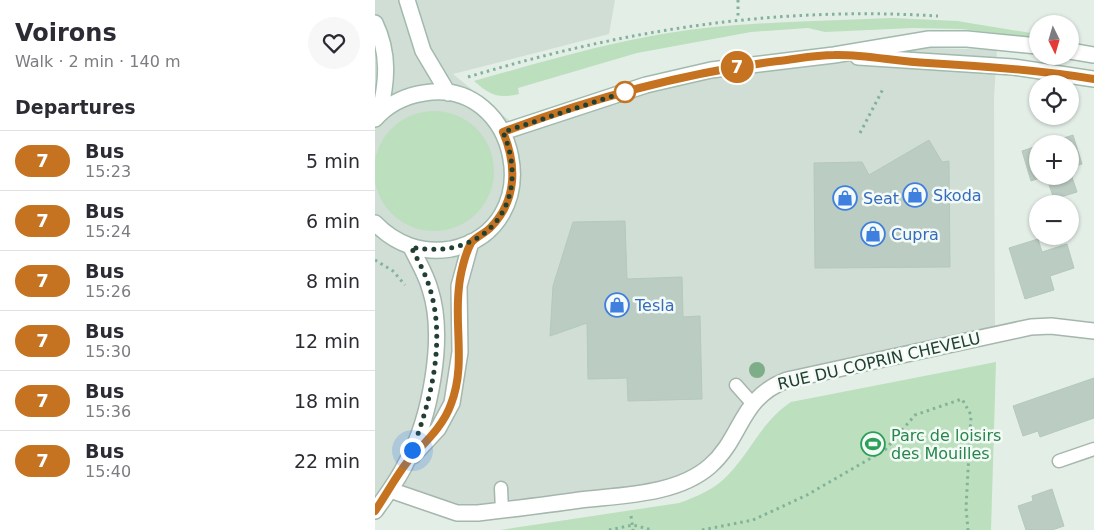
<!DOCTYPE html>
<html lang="en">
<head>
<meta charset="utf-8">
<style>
  body { margin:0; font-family:"DejaVu Sans",sans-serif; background:#f7f7f7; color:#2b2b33; height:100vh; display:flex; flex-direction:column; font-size:19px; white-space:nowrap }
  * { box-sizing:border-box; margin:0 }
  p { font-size:16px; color:#7c7c81 }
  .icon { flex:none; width:28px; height:28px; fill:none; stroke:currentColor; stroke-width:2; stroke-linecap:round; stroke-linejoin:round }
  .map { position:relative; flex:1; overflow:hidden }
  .panel { display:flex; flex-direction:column; background:#fff; width:375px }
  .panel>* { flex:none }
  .badge { padding:0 10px; border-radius:16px; font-size:18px; line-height:32px }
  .needle { width:32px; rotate:175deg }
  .tools { position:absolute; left:654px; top:15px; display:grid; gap:10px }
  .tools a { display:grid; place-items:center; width:50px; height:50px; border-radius:50%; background:#fff; box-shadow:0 1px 4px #0004; font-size:25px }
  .you { position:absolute; width:25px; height:25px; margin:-12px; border:4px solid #fff; border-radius:50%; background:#1a73e8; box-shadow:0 0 0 8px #1a73e833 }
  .map>.badge { position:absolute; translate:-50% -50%; box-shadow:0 0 0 2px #fff }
  h2 { padding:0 15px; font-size:19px; line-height:45px }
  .round { display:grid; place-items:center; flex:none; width:52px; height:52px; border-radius:26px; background:#f7f7f7 }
  .head { display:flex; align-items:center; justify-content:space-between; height:85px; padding:0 15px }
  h1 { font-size:24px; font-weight:700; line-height:38px }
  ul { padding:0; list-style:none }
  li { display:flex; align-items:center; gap:15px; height:60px; padding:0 15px; border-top:1px solid #e1e1e2 }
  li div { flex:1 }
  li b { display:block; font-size:19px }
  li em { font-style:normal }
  li .badge { min-width:55px; font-weight:700; text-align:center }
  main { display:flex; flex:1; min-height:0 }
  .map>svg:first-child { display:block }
</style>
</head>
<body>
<main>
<section class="panel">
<div class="head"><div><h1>Voirons</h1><p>Walk · 2 min · 140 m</p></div><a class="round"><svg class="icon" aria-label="heart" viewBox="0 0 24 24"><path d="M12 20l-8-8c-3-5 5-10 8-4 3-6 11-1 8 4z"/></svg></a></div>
<h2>Departures</h2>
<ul>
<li><span class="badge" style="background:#c57320;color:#fff">7</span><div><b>Bus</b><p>15:23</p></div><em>5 min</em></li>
<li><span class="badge" style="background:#c57320;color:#fff">7</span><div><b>Bus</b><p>15:24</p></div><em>6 min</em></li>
<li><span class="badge" style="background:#c57320;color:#fff">7</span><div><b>Bus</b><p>15:26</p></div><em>8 min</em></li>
<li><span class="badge" style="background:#c57320;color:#fff">7</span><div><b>Bus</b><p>15:30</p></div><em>12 min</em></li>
<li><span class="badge" style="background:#c57320;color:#fff">7</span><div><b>Bus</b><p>15:36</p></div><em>18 min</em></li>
<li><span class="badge" style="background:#c57320;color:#fff">7</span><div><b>Bus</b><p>15:40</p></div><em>22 min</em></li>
</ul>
</section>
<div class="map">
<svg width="719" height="530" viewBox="0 0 719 530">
  <rect width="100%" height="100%" fill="#e3eee7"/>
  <path fill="#d1ded6" d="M0 0H240L234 34 78 74 141 126 277 84 484 50 556 48 622 50 619 98 620 334 404 383 351 448 305 482 103 513 15 490 0 511Z"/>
  <path fill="#bcdfbe" d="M517 18 582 21 662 34V38L586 29 538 28 450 32 433 28 376 32 262 53 143 88 144 94C123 99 115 95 99 81 156 65 213 48 271 37 352 21 435 22 517 18Z
    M-1 171a60 60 0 1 1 120 0a60 60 0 1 1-120 0Z
    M621 362 616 530H125L304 503C321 497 340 489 353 475 376 451 388 420 416 402Z"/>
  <path fill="#bbccc2" stroke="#b5c8bd" d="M698 135 707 164 695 168V144H670Z
    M554 140 567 162 574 161 575 267 440 268 439 163 487 162 494 175Z
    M662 146V176H670L656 181 647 151Z
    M695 171 702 192 679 199 671 176H695Z
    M250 221 252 279 307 277 308 317 325 316 327 399 253 401 252 378 213 379 212 323 175 336 178 286 198 222Z
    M663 239 667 252 692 244 699 268 675 276 679 290 650 299 634 248Z
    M719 378V418L665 437 663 431 648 436 638 406Z
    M677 489 689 526 677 530H651L643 506 658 501 657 496Z"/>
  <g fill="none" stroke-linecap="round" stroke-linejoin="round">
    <g stroke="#a5b6ad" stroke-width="15">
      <path id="lane" d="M361 385 377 403
        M684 461 719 449
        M126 488 127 511"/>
    </g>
    <g stroke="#a5b6ad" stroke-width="18">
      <path id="street" d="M38 456 63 429 77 403 85 352 84 286 96 242
        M15 490 82 513H103C137 509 171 505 205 500 247 495 302 495 335 466 368 437 364 398 412 380L656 327 676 326 719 331
        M0 511C11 496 23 480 31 463 55 419 71 338 55 289 51 274 42 260 36 247"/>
    </g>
    <g stroke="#a1baad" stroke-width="18">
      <path id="secondary" d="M32 0 48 51 73 93
        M0 23C15 54 12 83 4 115
        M695 51 719 55
        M483 57 638 67 719 79
        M0 119C13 104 30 96 49 93 144 76 176 228 76 249 47 254 20 244 0 223
        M128 132 271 85 336 70 459 55 554 39H592L662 46"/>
    </g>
    <path stroke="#83b29a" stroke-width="3" stroke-dasharray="2.5 4" stroke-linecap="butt" d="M363 0V19
      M93 77C249 30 399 6 563 16
      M485 133 508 89
      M0 260 18 271 30 285
      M256 516 258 530
      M234 530 258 525 277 530
      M327 530 378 520 432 495 510 450 540 415 587 399 596 415 591 508 593 530"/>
    <use href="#lane" stroke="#fff" stroke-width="12"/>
    <use href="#street" stroke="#fff" stroke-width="15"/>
    <use href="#secondary" stroke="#fff" stroke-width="15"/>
  </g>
  <circle fill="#7eae88" cx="382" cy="370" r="8"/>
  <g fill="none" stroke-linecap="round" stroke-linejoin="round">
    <g stroke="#fff" stroke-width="11">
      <path id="line" d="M0 511C11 495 21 476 33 461 49 443 68 427 76 404 91 366 79 326 84 287 85 275 90 254 96 243 100 237 111 233 116 227 142 200 142 165 128 132 217 98 308 73 403 61 421 59 440 55 459 55 490 54 522 62 553 63 609 66 663 70 719 79"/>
    </g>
    <use href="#line" stroke="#c57320" stroke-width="8"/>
    <path stroke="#224032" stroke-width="5" stroke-dasharray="0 9" d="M37 450C56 401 71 341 55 289 51 275 43 260 36 247 111 262 158 202 128 132L256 90 250 92"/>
  </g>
  <defs>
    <g id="shop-ring" transform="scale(1.25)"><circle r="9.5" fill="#f4faf6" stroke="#3f7fe0" stroke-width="1.5"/><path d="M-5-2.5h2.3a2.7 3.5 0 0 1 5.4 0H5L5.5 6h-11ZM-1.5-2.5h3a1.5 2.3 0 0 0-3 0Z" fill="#3f7fe0"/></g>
    <g id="stadium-ring" transform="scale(1.25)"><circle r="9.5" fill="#f4faf6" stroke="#2e9e5b" stroke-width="1.5"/><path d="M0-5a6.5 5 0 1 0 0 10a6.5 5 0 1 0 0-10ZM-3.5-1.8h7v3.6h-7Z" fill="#2e9e5b"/></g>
  </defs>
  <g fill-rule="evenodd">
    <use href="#shop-ring" x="540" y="195"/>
    <use href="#shop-ring" x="470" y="198"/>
    <use href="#shop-ring" x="498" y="234"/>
    <use href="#shop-ring" x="242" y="305"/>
    <use href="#stadium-ring" x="498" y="444"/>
  </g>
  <circle fill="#fff" stroke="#c57320" stroke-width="2.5" cx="250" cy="92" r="10"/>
  <g text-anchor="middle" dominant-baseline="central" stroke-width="5" stroke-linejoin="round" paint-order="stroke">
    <g font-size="16" fill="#366cbe" stroke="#f4faf6" text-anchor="start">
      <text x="558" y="195">Skoda</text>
      <text x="488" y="198">Seat</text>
      <text x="516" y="234">Cupra</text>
      <text x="260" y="305">Tesla</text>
    </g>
    <g font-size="16" fill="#224032" stroke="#f4faf6">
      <text transform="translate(504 361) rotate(-13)">RUE DU COPRIN CHEVELU</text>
    </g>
    <g font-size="16" fill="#27864d" stroke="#f4faf6" text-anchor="start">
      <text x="516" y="435">Parc de loisirs<tspan x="516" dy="18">des Mouilles</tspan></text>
    </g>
  </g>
</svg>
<div class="tools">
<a><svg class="needle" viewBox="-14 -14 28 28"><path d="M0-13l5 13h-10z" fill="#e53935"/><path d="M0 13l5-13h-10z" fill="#7c7c81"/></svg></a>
<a><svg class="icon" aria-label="locate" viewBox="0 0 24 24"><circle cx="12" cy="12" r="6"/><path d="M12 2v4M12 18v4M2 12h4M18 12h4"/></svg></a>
<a>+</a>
<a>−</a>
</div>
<div class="you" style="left:37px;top:450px"></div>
<b class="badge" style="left:362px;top:67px;background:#c57320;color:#fff">7</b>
</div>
</main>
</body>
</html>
